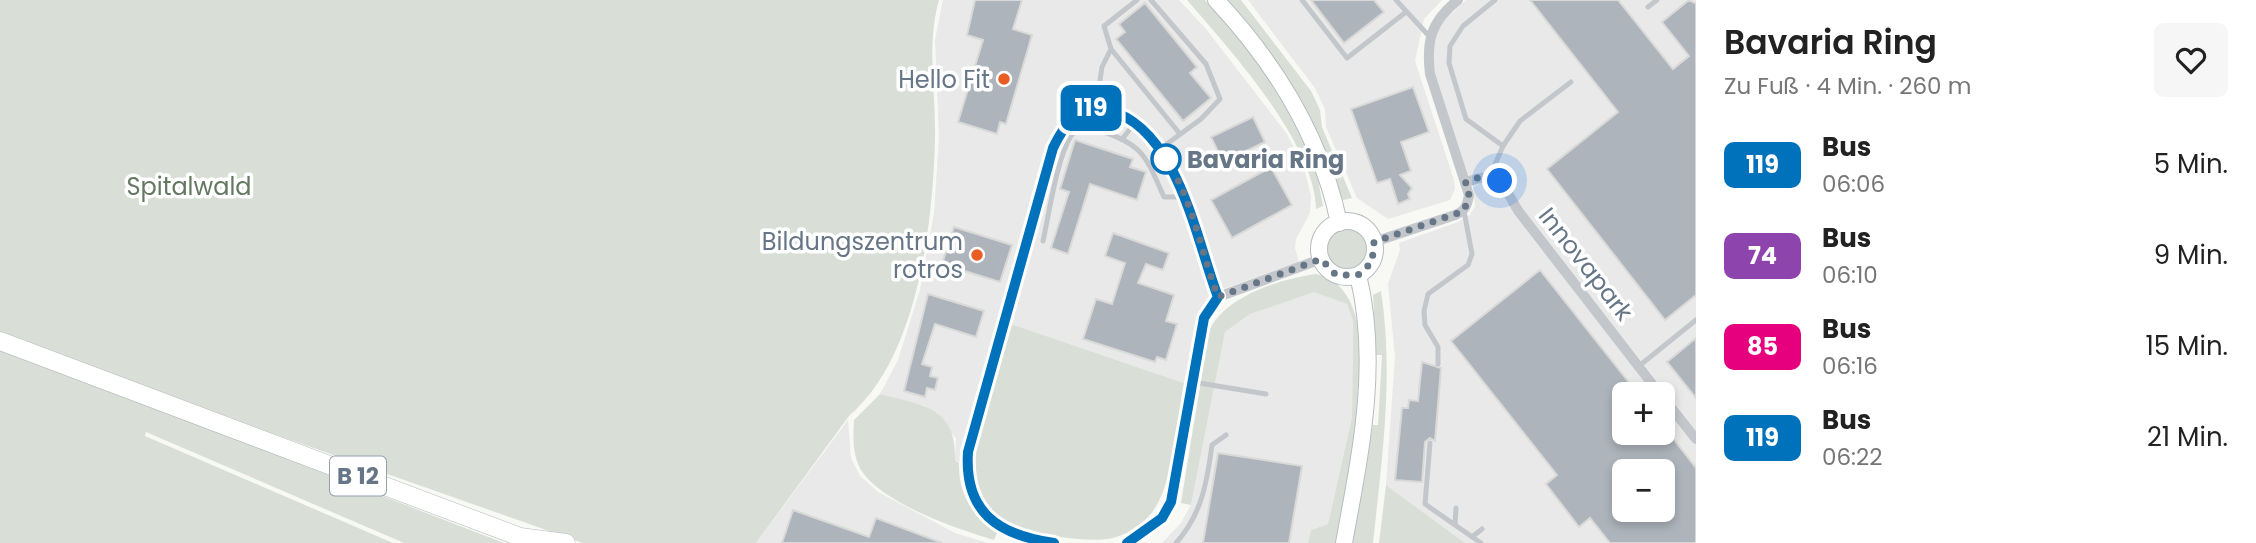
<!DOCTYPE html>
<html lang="de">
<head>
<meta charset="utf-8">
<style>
  body { margin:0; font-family:Poppins,sans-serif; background:#f6f6f6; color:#222; height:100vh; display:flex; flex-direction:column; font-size:26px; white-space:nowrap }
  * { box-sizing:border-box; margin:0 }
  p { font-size:23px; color:#767676 }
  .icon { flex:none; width:38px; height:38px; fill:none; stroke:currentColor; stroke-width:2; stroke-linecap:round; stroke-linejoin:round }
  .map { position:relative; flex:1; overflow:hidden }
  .details { display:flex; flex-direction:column; background:#fff; width:560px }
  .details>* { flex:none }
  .badge { padding:0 14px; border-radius:10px; font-size:24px; line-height:46px }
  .tools { position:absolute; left:1612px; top:382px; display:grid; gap:14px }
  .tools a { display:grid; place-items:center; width:63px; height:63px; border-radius:10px; background:#fff; box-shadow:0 4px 10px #0003; font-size:35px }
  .you { position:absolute; width:35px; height:35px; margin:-18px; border:5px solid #fff; border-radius:50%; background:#1a73e8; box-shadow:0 0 0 10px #1a73e833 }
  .map>.badge { position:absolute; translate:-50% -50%; box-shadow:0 0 0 4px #fff }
  .round { display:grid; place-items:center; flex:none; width:74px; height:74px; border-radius:10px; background:#f6f6f6 }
  .summary { display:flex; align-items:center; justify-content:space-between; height:119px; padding:0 28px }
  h1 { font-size:33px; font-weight:600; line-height:52px }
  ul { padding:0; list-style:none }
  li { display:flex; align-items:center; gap:21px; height:91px; padding:0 28px }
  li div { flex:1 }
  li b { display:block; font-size:26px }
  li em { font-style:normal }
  li .badge { min-width:77px; font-weight:700; text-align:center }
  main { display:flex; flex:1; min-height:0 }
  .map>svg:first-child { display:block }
</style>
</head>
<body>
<main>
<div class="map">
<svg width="1696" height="543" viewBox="0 0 1696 543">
  <rect width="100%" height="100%" fill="#f8f8f5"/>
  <path fill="#e8e9e8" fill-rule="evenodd" d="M943 0H1179L1206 29 1287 134 1304 168 1311 196 1310 213 1296 239 1295 248 1299 262 1217 291 1199 317 1184 383 1011 324 972 467 955 460 956 438 925 406 880 394 898 360 920 290 934 213 939 137 935 40Z
    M1248 0H1442L1424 19 1415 61 1454 180 1455 189 1450 200 1388 219 1357 198 1326 127 1325 109 1315 88Z
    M1466 0H1696V431L1522 209 1504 178 1491 171 1467 178 1434 74 1432 55 1439 25Z
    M1483 182 1497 186 1515 215 1655 394H1624V432H1662L1663 403 1696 445V543H1465L1386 485 1395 357 1388 284 1400 250 1399 243 1458 222 1470 215 1475 206 1473 188ZM1624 471H1662V509H1624Z
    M1314 291 1347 304 1353 321 1352 417 1328 524 1311 530 1308 543H1162L1181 523 1191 505 1225 332 1250 314Z
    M848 420 851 458 860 476 878 492 955 533 988 543H756Z"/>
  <path fill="#d9dfd6" d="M0 0H939C926 46 936 91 935 138 933 224 918 357 849 416L756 543H583L172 398 0 332Z
    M1187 0H1205C1247 46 1298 102 1315 164 1318 178 1320 192 1323 206L1316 209C1315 143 1230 50 1187 0Z
    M1225 0H1241L1311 91 1320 110 1322 127 1352 198 1343 200C1316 119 1273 68 1225 0Z
    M1327 249a20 20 0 1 1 40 0a20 20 0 1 1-40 0Z
    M1316 274C1398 290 1347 487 1338 543H1308L1311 530 1328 524 1352 417 1353 321 1347 304 1314 292 1250 314 1225 332 1191 505 1181 503 1209 331C1225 296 1280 279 1316 274Z
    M1381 291C1394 376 1382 458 1373 543H1351L1373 425H1378L1382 355H1376L1373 295Z
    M1011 324 1184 383C1177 419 1174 489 1149 516 1139 528 1124 536 1108 539 1079 543 1007 532 987 508 978 497 974 482 972 468 970 440 1002 355 1011 324Z
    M0 348 504 543H404L146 432 145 436 393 543H0Z
    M880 394C922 405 957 407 955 460L959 463C958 494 973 515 997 533L994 540C957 529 887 505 863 473 852 457 853 438 854 420Z
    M1386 485 1465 543H1379Z"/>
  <path fill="#adb4bb" stroke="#d9d9d7" stroke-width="2" fill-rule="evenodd" d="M975 0H1022L1013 29 1032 35 1006 124 1000 122 997 134 958 122 983 40 967 35Z
    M1311 0H1374L1384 12 1344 43Z
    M1530 0H1618L1673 69 1689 56 1662 22 1689 0 1696 4V295L1665 320 1547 169 1618 112Z
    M1145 3 1197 67 1190 73 1211 98 1183 121 1116 39 1125 32 1119 24Z
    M1413 87 1429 132 1401 142 1411 171 1400 175 1412 188 1408 194 1410 199 1398 204 1390 179 1377 183 1351 109Z
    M1253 117 1265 142 1223 162 1211 137Z
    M1075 140 1133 159 1130 167 1146 172 1137 200 1090 184 1068 254 1051 248 1069 192 1060 189Z
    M1271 167 1292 205 1232 238 1211 200Z
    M954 227 1012 245 1000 282 942 264Z
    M1113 233 1169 253 1163 270 1146 264 1138 283 1174 295 1166 321 1177 324 1166 360 1157 357 1155 362 1083 339 1096 299 1112 304 1125 263 1105 256Z
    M1540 270 1638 394H1624V432H1668L1696 468V543H1610L1590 518 1579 527 1546 484 1557 475 1451 341ZM1624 471H1662V509H1624Z
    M928 294 984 311 976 337 935 324 922 364 932 367 930 376 938 378 935 390 927 388 925 397 904 391Z
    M1696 338V398L1667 362Z
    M1422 362 1441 368 1435 441 1430 438 1425 442 1422 482 1395 480 1402 408H1408L1409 400 1418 401Z
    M1218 453 1302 466 1289 543H1203Z
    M793 510 869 537 876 518 942 543H782Z"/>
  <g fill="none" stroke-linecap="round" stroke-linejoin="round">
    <g stroke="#b7bcc1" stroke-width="18">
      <path id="secondary" d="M1216 0C1276 64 1321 137 1339 223
        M1319 249a28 28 0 1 1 56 0a28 28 0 1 1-56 0Z
        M1344 543C1360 455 1380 364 1358 275"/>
    </g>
    <g stroke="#b6babe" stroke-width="19">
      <path id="primary" d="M0 341 520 537 566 543"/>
    </g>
    <g stroke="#b6b9bd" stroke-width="19">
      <path id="trunk" d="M520 537 534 543"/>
    </g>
    <path stroke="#c3c7cb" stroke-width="5" d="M1137 0 1104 26 1111 49 1180 134
      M1151 0 1206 64 1220 99 1201 119 1160 149
      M1302 0 1347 58 1406 12
      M1396 0 1429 36
      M1495 0 1463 26 1450 46 1449 63 1466 119 1503 146
      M1648 7 1657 0
      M1096 107 1102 67 1111 49
      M1123 138 1134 124
      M1490 176 1503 146 1520 121 1571 82
      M1043 241C1049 214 1057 158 1071 136 1078 126 1090 127 1101 131 1144 145 1146 157 1164 197H1185
      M1438 364V347L1425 325 1424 311 1428 294 1468 265 1472 254 1464 211
      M1639 366 1696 320
      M1193 382 1266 394
      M1430 443 1425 504 1455 525
      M1456 508 1455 525 1481 543
      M1472 537 1482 529
      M1176 543C1202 514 1207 482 1212 445L1226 435"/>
    <path stroke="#c3c7cb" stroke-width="10" d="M1465 183C1500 168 1502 185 1519 212L1660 394
      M1374 242 1455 215C1465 211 1467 206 1469 195L1430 74C1426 41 1431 21 1458 0
      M1662 396 1696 439
      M1055 543C998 535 964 512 968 451L1046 173C1053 147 1067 100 1104 109 1180 128 1194 235 1218 297
      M1127 543 1162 518 1171 502 1204 318 1218 297 1321 259"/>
    <use href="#secondary" stroke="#fff" stroke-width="16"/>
    <use href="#primary" stroke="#fff" stroke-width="18"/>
    <use href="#trunk" stroke="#fff" stroke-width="18"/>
  </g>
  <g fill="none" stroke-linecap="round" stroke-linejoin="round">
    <g stroke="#fff" stroke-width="16">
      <path id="line" d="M1054 543C998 535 964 512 968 452L1053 148C1064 125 1079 103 1108 110 1178 128 1196 240 1218 297L1204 318 1171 502 1162 518 1127 543"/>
    </g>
    <use href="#line" stroke="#0072bc" stroke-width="10"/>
    <path stroke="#667687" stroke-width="7" stroke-dasharray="0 12.6" d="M1166 159C1193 200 1201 252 1218 297L1321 259 1336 275H1358L1372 262 1374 242 1464 211 1469 195 1465 183 1482 176 1500 181"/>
  </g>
  <g fill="#e85d24" stroke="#fff" stroke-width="2.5">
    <circle cx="1004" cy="79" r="7"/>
    <circle cx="977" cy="255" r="7"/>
  </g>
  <circle fill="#fff" stroke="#0072bc" stroke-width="3.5" cx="1166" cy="159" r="14"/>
  <g text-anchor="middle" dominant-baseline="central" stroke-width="7" stroke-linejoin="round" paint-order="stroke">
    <rect fill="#fff" stroke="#949fab" stroke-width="2" x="330" y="456.5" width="56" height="39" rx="5"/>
    <g font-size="23" font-weight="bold" fill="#667687">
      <text x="358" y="476">B 12</text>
    </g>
    <g font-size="24" fill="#667687" stroke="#fff" text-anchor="end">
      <text x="990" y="79">Hello Fit</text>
      <text x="963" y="241">Bildungszentrum<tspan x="963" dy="28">rotros</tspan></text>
    </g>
    <g font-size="24" font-weight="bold" fill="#667687" stroke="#fff" text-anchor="start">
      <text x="1187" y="159">Bavaria Ring</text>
    </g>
    <g font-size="24" fill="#647861" stroke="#fff">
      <text x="189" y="186">Spitalwald</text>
    </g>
    <g font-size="24" fill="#667687" stroke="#fff">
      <text transform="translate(1586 264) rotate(52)">Innovapark</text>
    </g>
  </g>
</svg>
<div class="tools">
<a>+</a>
<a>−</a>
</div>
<div class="you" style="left:1500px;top:181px"></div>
<b class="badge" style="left:1091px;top:108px;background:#0072bc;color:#fff">119</b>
</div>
<section class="details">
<div class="summary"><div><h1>Bavaria Ring</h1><p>Zu Fuß · 4 Min. · 260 m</p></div><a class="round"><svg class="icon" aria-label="heart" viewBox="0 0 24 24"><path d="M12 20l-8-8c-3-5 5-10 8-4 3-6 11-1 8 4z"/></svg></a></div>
<ul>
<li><span class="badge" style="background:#0072bc;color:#fff">119</span><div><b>Bus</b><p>06:06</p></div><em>5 Min.</em></li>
<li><span class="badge" style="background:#8e44ad;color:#fff">74</span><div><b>Bus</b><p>06:10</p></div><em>9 Min.</em></li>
<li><span class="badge" style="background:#e6007e;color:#fff">85</span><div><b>Bus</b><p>06:16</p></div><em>15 Min.</em></li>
<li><span class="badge" style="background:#0072bc;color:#fff">119</span><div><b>Bus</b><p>06:22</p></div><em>21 Min.</em></li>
</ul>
</section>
</main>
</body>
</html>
